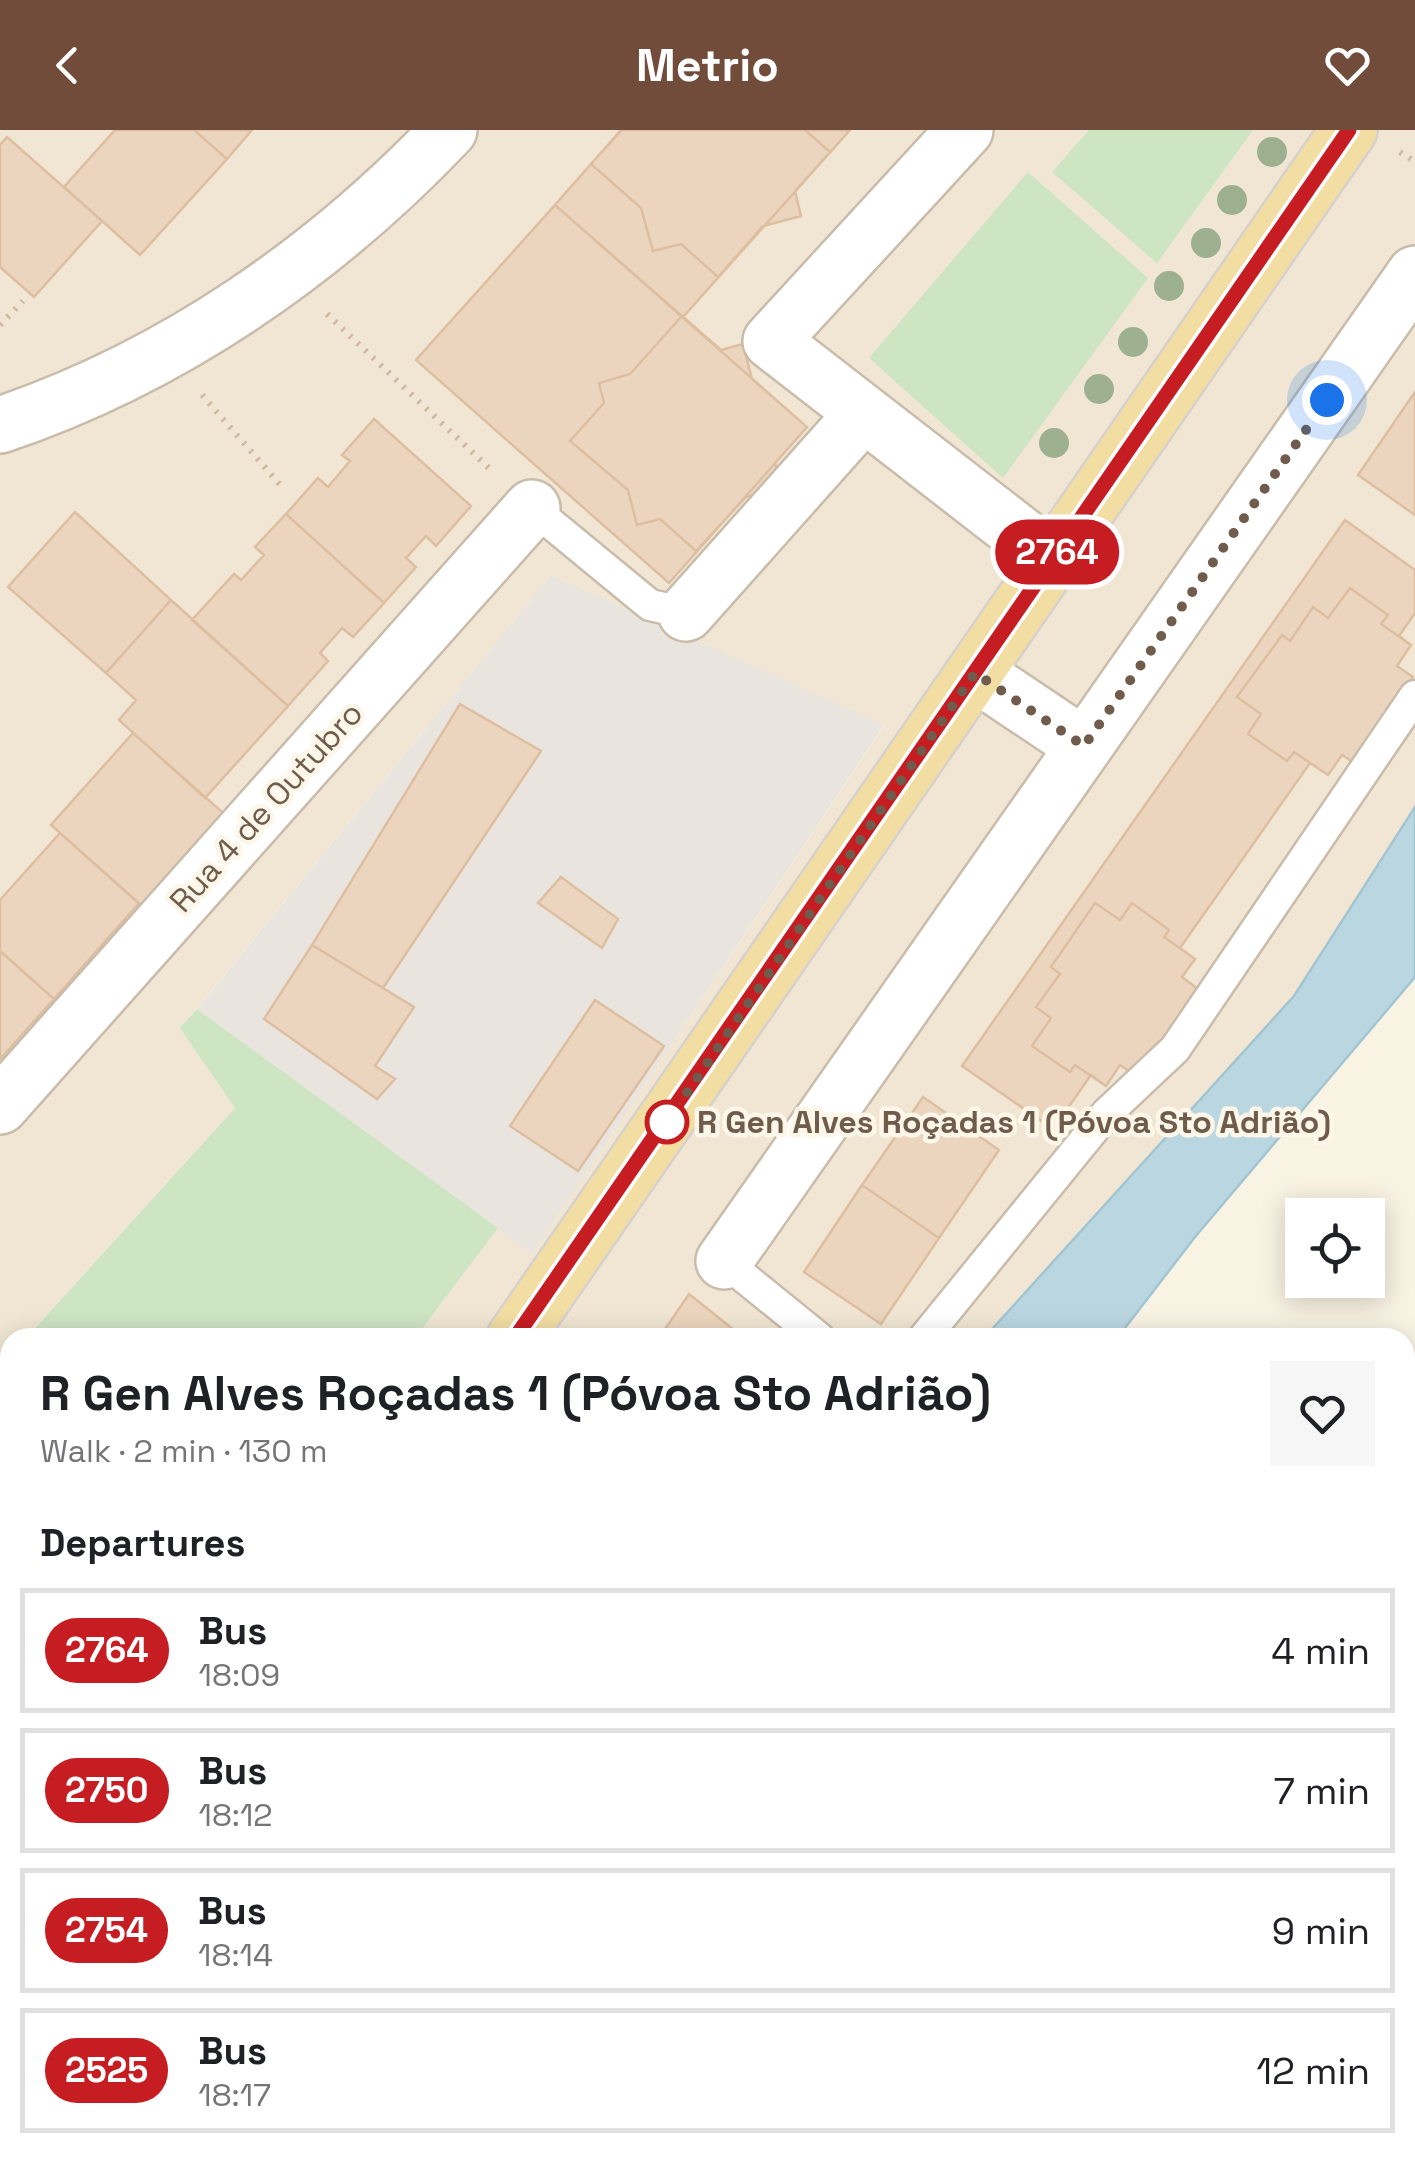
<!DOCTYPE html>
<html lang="en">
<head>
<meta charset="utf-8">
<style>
  body { margin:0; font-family:"Space Grotesk",sans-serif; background:#f6f6f6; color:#202124; height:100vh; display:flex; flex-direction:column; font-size:38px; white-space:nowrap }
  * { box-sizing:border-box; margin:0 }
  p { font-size:32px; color:#757577 }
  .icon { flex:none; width:55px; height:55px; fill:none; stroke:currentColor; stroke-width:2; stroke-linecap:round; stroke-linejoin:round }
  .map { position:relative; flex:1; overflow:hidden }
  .side { position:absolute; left:0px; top:1198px; width:1415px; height:842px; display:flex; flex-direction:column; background:#fff; border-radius:30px 30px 0 0; box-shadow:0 5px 25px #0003 }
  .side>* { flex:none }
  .badge { padding:0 20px; border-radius:32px; font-size:35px; line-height:65px }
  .fabs { position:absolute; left:1285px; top:1068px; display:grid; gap:20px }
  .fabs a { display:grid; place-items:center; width:100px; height:100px; border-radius:0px; background:#fff; box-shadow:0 5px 25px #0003; font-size:50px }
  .you { position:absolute; width:50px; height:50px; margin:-25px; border:8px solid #fff; border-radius:50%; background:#1a73e8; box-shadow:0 0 0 15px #1a73e833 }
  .map>.badge { position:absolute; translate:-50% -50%; box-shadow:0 0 0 5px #fff }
  h2 { padding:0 40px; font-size:38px; line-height:90px }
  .round { display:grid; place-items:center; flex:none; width:105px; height:105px; border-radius:0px; background:#f6f6f6 }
  .summary { display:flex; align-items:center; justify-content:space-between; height:170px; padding:0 40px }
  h1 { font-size:48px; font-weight:700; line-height:75px }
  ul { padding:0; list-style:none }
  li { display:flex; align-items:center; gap:30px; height:125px; margin:0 20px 15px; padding:0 20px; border:5px solid #e0e0e0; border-radius:0px }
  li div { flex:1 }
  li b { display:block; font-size:38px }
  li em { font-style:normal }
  li .badge { min-width:110px; font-weight:700; text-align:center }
  header { display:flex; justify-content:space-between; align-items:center; height:130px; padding:0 40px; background:#724c3a; color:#fff; font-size:45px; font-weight:700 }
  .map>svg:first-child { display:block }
</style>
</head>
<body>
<header><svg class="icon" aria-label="back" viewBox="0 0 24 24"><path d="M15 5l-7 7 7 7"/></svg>Metrio<svg class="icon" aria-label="heart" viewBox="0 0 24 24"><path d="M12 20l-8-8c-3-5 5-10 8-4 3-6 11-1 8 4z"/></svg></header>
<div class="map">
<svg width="1415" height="2038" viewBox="0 0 1415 2038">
  <rect width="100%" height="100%" fill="#f9f3e4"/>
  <path fill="#f0e6d3" d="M0 0H1415V677L1294 866 985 1207H416L498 1098 532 1123 884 596 551 445 181 898 235 978 27 1207 10 1208V1227L0 1238Z"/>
  <path fill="#e9e5de" d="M551 445 884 595 532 1124 197 879Z
    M0 1339 10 1344V1702L0 1709Z"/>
  <path fill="#cee5c4" d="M1089 0H1253L1157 133 1052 42Z
    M1028 42 1148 148 1003 348 869 228Z
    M197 879 498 1098 416 1207H27L235 978 180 898Z
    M10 1227V1344L0 1338V1238Z
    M1415 1783V1888L1405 1892V1786Z
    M1405 1934 1415 1943V2038H727L748 2030H1405Z"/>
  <path fill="#bad7e1" stroke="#a2c5d1" stroke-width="2.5" d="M1415 677V847L1195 1107 1118 1207H985L1294 866Z
    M10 1881 13 2030 0 2036V1886Z"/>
  <path fill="#ecd5be" stroke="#ddbea0" stroke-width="2.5" d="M115 0H194L227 29 140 125 64 57Z
    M194 0H252L227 29Z
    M621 0H850L683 187 555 75Z
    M622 0H805L830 22 795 61 801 86 763 96 718 147 681 114 653 121 641 78 591 34Z
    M7 7 102 91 34 167 0 137V15Z
    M555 75 807 297 669 453 416 230Z
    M682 186 721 220 743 214 752 249 807 297 775 333 782 358 746 367 696 421 660 389 637 395 628 360 570 311 604 273 599 253 630 244Z
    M1415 262V385L1358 345Z
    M374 289 471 376 436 416 426 406 406 428 416 437 384 473 286 384 318 348 328 357 350 331 342 325Z
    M75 382 171 470 106 543 8 457Z
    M286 384 384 473 353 507 342 498 320 523 328 531 288 576 192 490 234 444 241 450 264 425 255 417Z
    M1345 390 1415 440V483L1399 506 1411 515 1397 536 1413 547 1353 632 1342 625 1328 645 1310 633 1180 818 1195 829 1182 847 1198 859 1136 946 1120 935 1106 956 1091 945 1053 999 962 936Z
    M1350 458 1388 485 1381 494 1411 515 1397 536 1413 547 1353 632 1342 625 1328 645 1294 622 1287 631 1248 604 1261 584 1237 567 1282 505 1290 511 1313 477 1328 488Z
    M171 470 288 576 205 668 119 590 136 570 106 543Z
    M460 574 541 621 383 858 312 815Z
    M133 603 230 689 147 781 51 695Z
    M60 703 139 773 54 869 0 821V770Z
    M561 747 618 789 602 818 538 773Z
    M1095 773 1120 790 1132 773 1169 800 1164 807 1195 829 1182 847 1198 859 1136 946 1120 935 1106 956 1075 935 1070 942 1032 916 1051 888 1036 877 1060 844 1051 837Z
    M312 815 414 877 375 936 395 949 377 969 264 889Z
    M0 821 54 869 0 929Z
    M595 870 664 916 578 1041 510 996Z
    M923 967 999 1020 939 1108 862 1055Z
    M862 1055 939 1108 881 1194 804 1142Z
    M689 1164 744 1208H659Z"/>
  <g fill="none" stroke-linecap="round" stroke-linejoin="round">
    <g stroke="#c9bcab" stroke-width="35">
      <path id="lane" d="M532 378 650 475 686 483
        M724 1131 819 1208
        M924 1208 1106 984 1175 919 1415 566"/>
    </g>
    <g stroke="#c9bcab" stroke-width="60">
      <path id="street" d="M965 0 771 211 1052 429
        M0 295C172 237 325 131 449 0
        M686 483 864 283
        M975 543 1084 616
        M0 976 532 378
        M724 1131 1415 144"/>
    </g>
    <g stroke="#d7d1cd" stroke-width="60">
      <path id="primary" d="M515 1208 1349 0
        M0 1794 10 1788"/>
    </g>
    <g stroke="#d7d1cd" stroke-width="60">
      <path id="highway" d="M1405 1572 1415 1568
        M1405 1717 1415 1714
        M181 2038 196 2030
        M543 2038 562 2030"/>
    </g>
    <path stroke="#d0b9a2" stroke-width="6" stroke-dasharray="2.5 8" stroke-linecap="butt" d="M1400 22 1415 32
      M327 184 492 341
      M0 195 23 171
      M202 265 282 357"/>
    <use href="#lane" stroke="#fff" stroke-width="30"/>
    <use href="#street" stroke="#fff" stroke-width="55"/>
    <use href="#primary" stroke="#f2dda2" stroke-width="55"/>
    <use href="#highway" stroke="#eebda1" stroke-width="55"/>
  </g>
  <g fill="#9db08f">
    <circle cx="1272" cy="22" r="15"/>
    <circle cx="1232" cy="70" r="15"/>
    <circle cx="1206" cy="113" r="15"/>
    <circle cx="1169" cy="156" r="15"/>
    <circle cx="1133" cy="212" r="15"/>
    <circle cx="1099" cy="259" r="15"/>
    <circle cx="1054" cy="313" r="15"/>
  </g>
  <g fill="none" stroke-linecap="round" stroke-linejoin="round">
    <g stroke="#fff" stroke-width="22">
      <path id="line" d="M515 1208 1349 0"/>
    </g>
    <use href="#line" stroke="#c61d23" stroke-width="15"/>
    <path stroke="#6f5c4c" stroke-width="10" stroke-dasharray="0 18" d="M667 992 975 543 1084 616 1327 270"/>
  </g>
  <circle fill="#fff" stroke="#c61d23" stroke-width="5" cx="667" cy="992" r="20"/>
  <g text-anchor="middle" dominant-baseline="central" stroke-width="9" stroke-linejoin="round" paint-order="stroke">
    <g font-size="32" fill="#6f5c4c" stroke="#fdf7e9">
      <text transform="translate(266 677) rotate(-48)">Rua 4 de Outubro</text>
    </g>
    <g font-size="32" font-weight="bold" fill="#6f5c4c" stroke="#fdf7e9" text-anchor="start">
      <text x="697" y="992">R Gen Alves Roçadas 1 (Póvoa Sto Adrião)</text>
    </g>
  </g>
</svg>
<div class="fabs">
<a><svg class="icon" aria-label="locate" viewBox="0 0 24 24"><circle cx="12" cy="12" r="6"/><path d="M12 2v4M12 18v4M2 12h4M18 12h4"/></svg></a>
</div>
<div class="you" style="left:1327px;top:270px"></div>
<b class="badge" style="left:1057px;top:422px;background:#c61d23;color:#fff">2764</b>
<section class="side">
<div class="summary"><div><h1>R Gen Alves Roçadas 1 (Póvoa Sto Adrião)</h1><p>Walk · 2 min · 130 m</p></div><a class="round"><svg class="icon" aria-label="heart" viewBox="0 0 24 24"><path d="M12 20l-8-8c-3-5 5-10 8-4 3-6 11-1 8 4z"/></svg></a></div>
<h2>Departures</h2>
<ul>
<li><span class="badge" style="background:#c61d23;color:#fff">2764</span><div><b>Bus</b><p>18:09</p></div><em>4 min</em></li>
<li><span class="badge" style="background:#c61d23;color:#fff">2750</span><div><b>Bus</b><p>18:12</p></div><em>7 min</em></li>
<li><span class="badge" style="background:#c61d23;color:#fff">2754</span><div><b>Bus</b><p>18:14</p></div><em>9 min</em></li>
<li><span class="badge" style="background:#c61d23;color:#fff">2525</span><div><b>Bus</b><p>18:17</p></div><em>12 min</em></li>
</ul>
</section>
</div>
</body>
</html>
